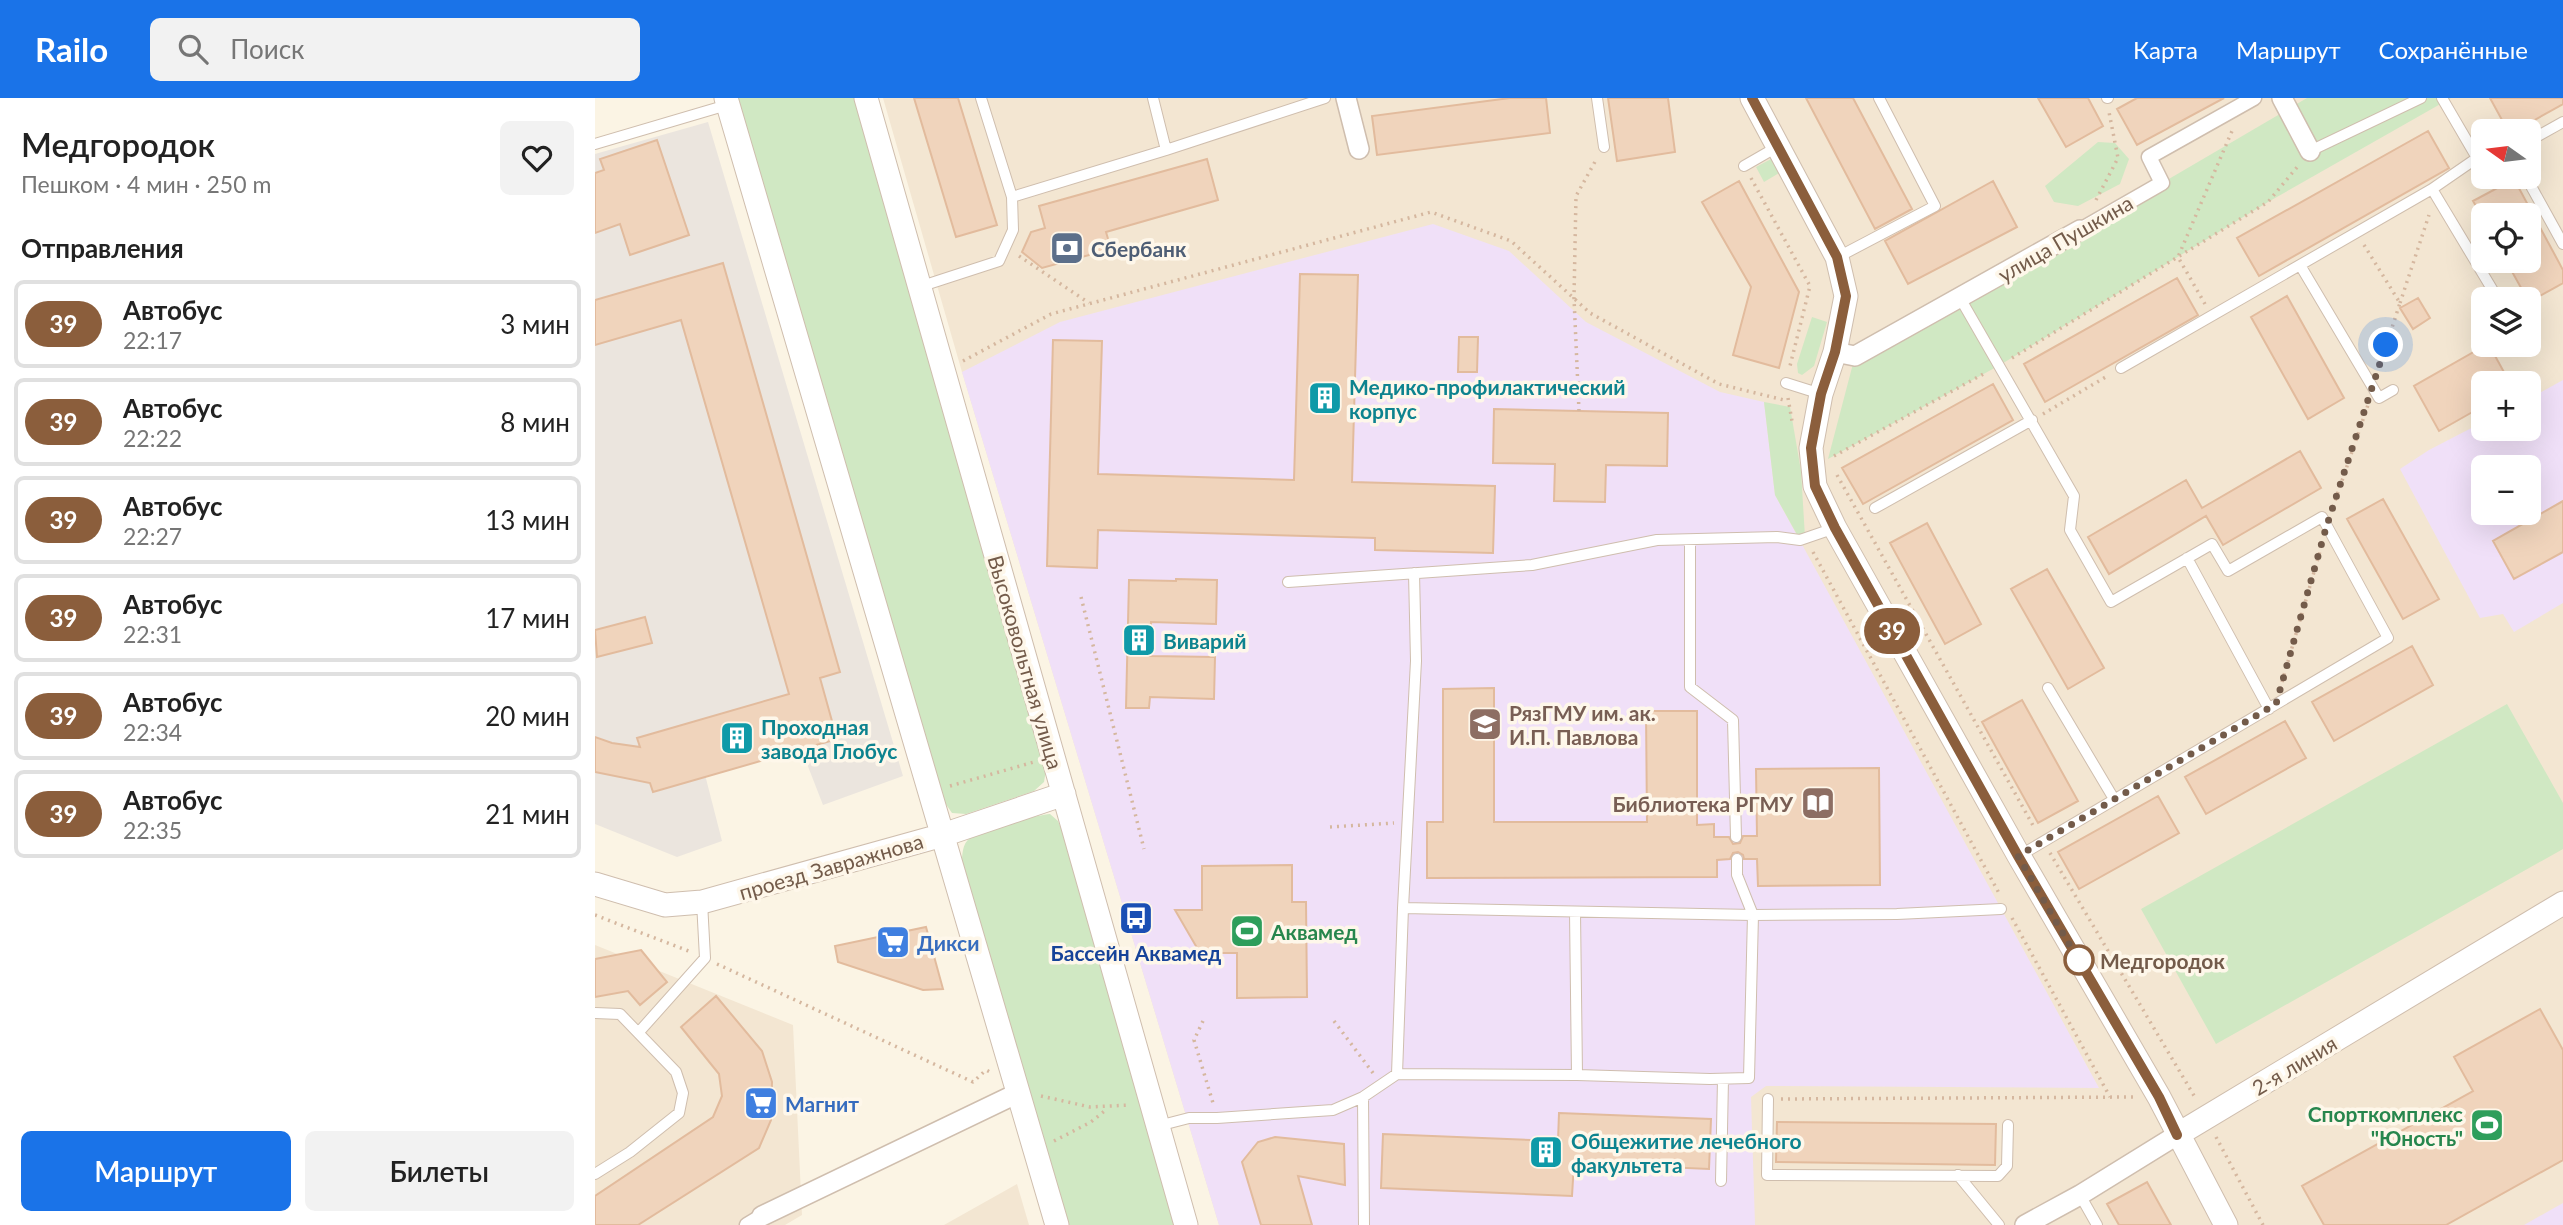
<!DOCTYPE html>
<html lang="ru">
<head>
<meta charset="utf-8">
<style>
  body { margin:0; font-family:Lato,sans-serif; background:#f2f2f2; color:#222; height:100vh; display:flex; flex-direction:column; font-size:26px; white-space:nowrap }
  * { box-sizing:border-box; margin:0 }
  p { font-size:23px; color:#767676 }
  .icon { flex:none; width:38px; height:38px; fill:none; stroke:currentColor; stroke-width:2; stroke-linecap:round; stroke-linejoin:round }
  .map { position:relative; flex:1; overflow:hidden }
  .details { display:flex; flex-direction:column; background:#fff; width:595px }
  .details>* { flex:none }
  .badge { padding:0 14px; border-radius:23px; font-size:24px; line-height:46px }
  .needle { width:46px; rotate:284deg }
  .buttons { position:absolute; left:1876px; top:21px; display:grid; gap:14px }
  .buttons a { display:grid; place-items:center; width:70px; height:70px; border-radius:10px; background:#fff; box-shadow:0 7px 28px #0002; font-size:35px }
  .you { position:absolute; width:35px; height:35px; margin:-18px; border:5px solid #fff; border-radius:50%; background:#1a73e8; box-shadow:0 0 0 10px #1a73e833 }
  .map>.badge { position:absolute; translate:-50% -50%; box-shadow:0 0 0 4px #fff }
  h2 { padding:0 21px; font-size:26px; line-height:63px }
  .round { display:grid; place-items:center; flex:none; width:74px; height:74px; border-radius:10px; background:#f2f2f2 }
  .summary { display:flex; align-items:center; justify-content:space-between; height:119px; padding:0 21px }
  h1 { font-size:33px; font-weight:600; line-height:52px }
  .button { display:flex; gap:14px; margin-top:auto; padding:14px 21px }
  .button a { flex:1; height:80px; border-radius:10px; background:#1a73e8; color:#fff; font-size:28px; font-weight:600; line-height:80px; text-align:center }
  .button a+a { background:#f2f2f2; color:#222 }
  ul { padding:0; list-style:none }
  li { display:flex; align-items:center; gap:21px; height:88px; margin:0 14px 10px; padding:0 7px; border:4px solid #e0e0e0; border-radius:10px }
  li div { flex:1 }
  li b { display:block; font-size:26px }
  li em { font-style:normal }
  li .badge { min-width:77px; font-weight:700; text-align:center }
  header { display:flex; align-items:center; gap:42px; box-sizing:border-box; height:98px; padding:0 35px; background:#1a73e8; color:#fff }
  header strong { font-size:33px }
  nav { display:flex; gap:38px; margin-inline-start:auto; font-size:24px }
  .search { width:490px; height:63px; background:#f2f2f2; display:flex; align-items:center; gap:18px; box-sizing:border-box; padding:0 24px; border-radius:10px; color:#767676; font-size:26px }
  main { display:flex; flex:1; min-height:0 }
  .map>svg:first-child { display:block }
</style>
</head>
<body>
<header>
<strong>Railo</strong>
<div class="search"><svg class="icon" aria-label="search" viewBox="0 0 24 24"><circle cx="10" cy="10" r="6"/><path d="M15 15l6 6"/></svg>Поиск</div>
<nav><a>Карта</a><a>Маршрут</a><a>Сохранённые</a></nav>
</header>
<main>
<section class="details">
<div class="summary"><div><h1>Медгородок</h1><p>Пешком · 4 мин · 250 m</p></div><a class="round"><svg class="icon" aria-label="heart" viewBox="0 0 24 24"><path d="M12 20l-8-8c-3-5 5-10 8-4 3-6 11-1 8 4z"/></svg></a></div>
<h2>Отправления</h2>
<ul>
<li><span class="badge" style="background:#8b5e3c;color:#fff">39</span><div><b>Автобус</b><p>22:17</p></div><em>3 мин</em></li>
<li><span class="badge" style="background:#8b5e3c;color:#fff">39</span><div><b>Автобус</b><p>22:22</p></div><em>8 мин</em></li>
<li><span class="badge" style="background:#8b5e3c;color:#fff">39</span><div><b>Автобус</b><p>22:27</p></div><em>13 мин</em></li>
<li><span class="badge" style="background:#8b5e3c;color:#fff">39</span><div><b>Автобус</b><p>22:31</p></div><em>17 мин</em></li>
<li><span class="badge" style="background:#8b5e3c;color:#fff">39</span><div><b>Автобус</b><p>22:34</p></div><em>20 мин</em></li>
<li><span class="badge" style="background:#8b5e3c;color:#fff">39</span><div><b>Автобус</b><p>22:35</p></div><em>21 мин</em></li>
</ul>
<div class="button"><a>Маршрут</a><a>Билеты</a></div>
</section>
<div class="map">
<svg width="1968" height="1127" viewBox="0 0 1968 1127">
  <rect width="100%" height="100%" fill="#fbf4e4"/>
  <path fill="#f3e6d2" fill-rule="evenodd" d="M288 0H1968V1127H624L367 274ZM1888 33H1934V79H1888ZM1888 117H1934V163H1888ZM1888 201H1934V247H1888ZM1888 285H1934V331H1888ZM1888 369H1934V415H1888Z
    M0 847 198 927 207 1117 190 1127H0Z
    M422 1086 434 1127H349Z"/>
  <path fill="#ebe5de" d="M113 24 308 678 228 707 200 635 107 665 127 743 82 759 0 726V56Z"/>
  <path fill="#f0e0f8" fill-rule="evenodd" d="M838 126 914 153 991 224 1125 294 1169 304 1180 397 1504 990 1171 988 1156 999 1160 1127H624L367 274 465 224Z
    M1968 282V505L1919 534 1908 516 1885 520 1805 371 1834 352 1888 324V331H1934V301ZM1888 369H1934V415H1888Z
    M1968 1105V1127H1929Z"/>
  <path fill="#d0e8c3" d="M142 0H259L451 672 449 684 439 693 371 716 357 715 348 702Z
    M1712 0H1856L1673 104 1405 267 1233 361 1260 258 1567 85Z
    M1503 44 1520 45 1534 61 1525 86 1483 108 1459 104 1450 88Z
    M1178 60 1186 74 1169 84 1161 69Z
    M1217 219 1232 224 1219 268 1207 277 1203 275 1202 266Z
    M1169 304 1195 309 1206 373 1210 439 1205 442 1180 397Z
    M1912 606 1968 705V751L1621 946 1546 811Z
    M455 716 463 723 470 740 584 1127H472L367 766C367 757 367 746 375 740 384 732 442 717 455 716Z"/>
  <path fill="#f0d4bc" stroke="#e2bb9d" stroke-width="2" d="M319 0H363L402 127 361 139Z
    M915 0H951L955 35 782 57 777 18Z
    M1013 0H1073L1080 54 1022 63Z
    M1211 0H1258L1317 111 1280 131Z
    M1443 0H1493L1508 28 1471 49Z
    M1542 0H1629L1542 47 1522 11Z
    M1895 0H1968V6L1920 33H1913Z
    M1833 33 1854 70 1664 178 1642 140Z
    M62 42 94 137 35 157 25 126 0 135V75L9 72 5 61Z
    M612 61 623 102 511 134 516 151 447 170 427 154 436 134 450 130 444 108Z
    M1919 81 1968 172V185L1934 204 1911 163H1934V117H1886L1878 103Z
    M1144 83 1204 194 1184 270 1138 257 1156 189 1107 104Z
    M1398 83 1422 129 1313 186 1290 143Z
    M128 165 245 574 225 580 242 641 58 694 55 685 0 674V639L17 645 45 649 42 640 194 596 86 222 0 247V202Z
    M705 176 763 177 757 384 900 388 898 455 780 452V440L503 432 502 470 452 468 458 242 507 243 503 376 699 382Z
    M1582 180 1603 217 1450 304 1429 266Z
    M1692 198 1749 300 1713 321 1656 219Z
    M1823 200 1835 220 1818 231 1805 210Z
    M864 239H883L882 274H863Z
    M1891 247H1894L1915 285H1888V308L1844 333 1819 288Z
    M1398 286 1418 322 1268 406 1247 370Z
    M899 311 1073 315 1072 368 1011 367 1010 404 959 403 960 366 898 365Z
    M1705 353 1726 390 1628 447 1611 418 1514 476 1493 439 1591 382 1607 410Z
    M1788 401 1844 501 1808 521 1752 421Z
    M1968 403V454L1919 481 1898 443Z
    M1332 425 1386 526 1350 546 1295 445Z
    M1452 471 1509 570 1473 591 1416 491Z
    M581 481 622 482 621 526 556 524 555 558 620 559 619 601 555 599 554 610H531L534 482 581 483Z
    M50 519 57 545 2 559 0 532Z
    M1817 548 1838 587 1739 643 1717 604Z
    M899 590V724H1052L1051 613H1102V727L1119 726V739H1134L1138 746 1145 745 1148 738H1162L1161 671 1284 670 1285 787 1163 788 1162 761H1149L1148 757 1143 754 1138 755 1135 761 1122 762V779L832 780V724H848V591Z
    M1427 602 1483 703 1443 725 1387 624Z
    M1690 623 1711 660 1611 716 1590 679Z
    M1563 698 1584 735 1484 791 1463 754Z
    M697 767V804H711L712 899 642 900V855H605L580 812H607V768Z
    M331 829 348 891 328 892 243 864 240 848Z
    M46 852 72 884 45 907 33 893 0 899V861Z
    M121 898 167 953 177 984 176 1022 164 1050 43 1127H0V1098L118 1019 127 998 124 976 86 929Z
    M1945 911 1968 952V1062L1851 1127H1729L1707 1088 1878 993 1859 959Z
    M964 1015 1116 1021 1114 1071 979 1065 977 1098 786 1090 788 1036 963 1043Z
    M1182 1024 1401 1026 1400 1067 1181 1064Z
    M680 1039 749 1046 750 1087 703 1078 717 1127H666L647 1064 663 1044Z
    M1552 1084 1576 1127H1524L1512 1106Z"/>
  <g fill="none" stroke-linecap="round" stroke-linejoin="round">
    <g stroke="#cfbeae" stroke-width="12">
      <path id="service" d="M386 0 417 99
        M1002 0 1009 49
        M1512 0H1513
        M1847 0 1882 60 1888 59
        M1934 43 1968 24
        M0 46 132 7
        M571 52 730 0
        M1715 53 1826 0
        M1149 68 1182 49
        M1931 79 1968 146
        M1837 91 1903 201
        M1243 159 1340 108 1284 0
        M1705 167 1784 300 1798 292
        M324 189 404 163 418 132 417 99 571 52 558 0
        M1365 200 1479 398 1475 432 1516 504 1617 446 1633 473 1727 419 1793 540 1424 758
        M1526 270 1837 91 1882 60
        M1191 285 1226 296
        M1280 410 1437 322
        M1095 442V589L1138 622 1141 739
        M1592 460 1674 611
        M693 484 937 467 1062 442 1182 439 1205 442 1240 430
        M1453 590 1519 701
        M1142 761V777L1158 817 1302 816 1406 811
        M980 814 982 977
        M0 915 25 916 81 974 88 995 84 1015 35 1054 0 1076
        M44 934 110 860 107 804
        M802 976 808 810
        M768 999 769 1127
        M1173 1001 1172 1077 1403 1078 1412 1068 1413 1027
        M563 1028 594 1020H622L738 1012 768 999 802 976 982 977 1115 981 1154 980 1158 817 808 810 821 563 819 475
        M1363 1077 1404 1127
        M1126 1083 1128 981
        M1485 1097 1502 1127"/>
    </g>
    <g stroke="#cfbeae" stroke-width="17">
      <path id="pedestrian" d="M1485 132 1567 85 1554 59 1659 0
        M152 1127 167 1118"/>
    </g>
    <g stroke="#cfbeae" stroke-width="22">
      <path id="minor" d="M751 0 764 51
        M1687 0 1715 53
        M1240 254 1260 258 1485 132
        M167 1118 423 995
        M1430 1127 1485 1097 1582 1037"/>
    </g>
    <g stroke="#cfbeae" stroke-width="25">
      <path id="tertiary" d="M131 0 462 1127
        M271 0 591 1127
        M1157 0 1242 159 1251 198 1240 254 1226 296 1216 350 1220 388 1240 430 1424 758 1564 999 1631 1127
        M0 786 70 807 107 804 348 737 469 696
        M1582 1037 1968 805"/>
    </g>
    <path stroke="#d5b79f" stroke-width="3.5" stroke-dasharray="2 5" stroke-linecap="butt" d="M1156 80 1215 188 1194 272
      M1501 102 1523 60 1514 14
      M1769 147 1805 205 1784 270
      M424 158 494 205
      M1805 205 1834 117
      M1610 206 1583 159 1637 33
      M1417 260 1673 104 1703 68
      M368 263 456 216 836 114 916 143 995 215 1124 286 1189 302
      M1193 300 1197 323
      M984 313 979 200 981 98 1001 62
      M1448 316 1514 277
      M1239 358 1392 274
      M1242 377 1440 731
      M1738 409 1773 307
      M1218 454 1405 797
      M486 499 549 751
      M1687 584 1726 450
      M355 688 439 664
      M735 729 799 725
      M1455 755 1601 1001
      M0 817 96 854
      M1417 820 1515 999
      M122 866 378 984 391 972 395 974
      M608 923 599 942 618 1005
      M739 923 778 975
      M446 998 495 1009 535 1007
      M1186 1001 1539 999
      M1621 1039 1668 1127
      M459 1043 496 1024 512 1011"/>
    <use href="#service" stroke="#fff" stroke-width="10"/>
    <use href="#pedestrian" stroke="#fff" stroke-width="14"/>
    <use href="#minor" stroke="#fff" stroke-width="19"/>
    <use href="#tertiary" stroke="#fff" stroke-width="23"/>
  </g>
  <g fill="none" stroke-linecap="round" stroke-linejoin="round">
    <g stroke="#fff" stroke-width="16">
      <path id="line" d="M1157 0 1242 159 1251 198 1240 254 1226 296 1216 350 1220 388 1240 430 1423 758 1564 999 1582 1037"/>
    </g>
    <use href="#line" stroke="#8b5e3c" stroke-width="10"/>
    <path stroke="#735b4a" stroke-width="7" stroke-dasharray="0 12.6" d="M1484 862 1485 865 1423 758 1681 606 1731 430 1791 247"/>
  </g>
  <defs>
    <g id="bank-square" transform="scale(1.75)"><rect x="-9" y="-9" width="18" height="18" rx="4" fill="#5c6f8a" stroke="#fef7ea"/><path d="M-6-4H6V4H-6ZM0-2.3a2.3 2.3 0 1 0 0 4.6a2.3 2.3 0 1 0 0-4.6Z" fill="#fff"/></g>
    <g id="building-square" transform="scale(1.75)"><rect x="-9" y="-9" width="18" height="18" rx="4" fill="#0f9aa8" stroke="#fef7ea"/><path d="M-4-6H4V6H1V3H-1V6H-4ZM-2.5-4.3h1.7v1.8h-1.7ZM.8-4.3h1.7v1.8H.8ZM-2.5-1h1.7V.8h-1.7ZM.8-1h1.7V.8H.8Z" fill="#fff"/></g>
    <g id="university-square" transform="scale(1.75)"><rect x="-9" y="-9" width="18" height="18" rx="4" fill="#8d6e63" stroke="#fef7ea"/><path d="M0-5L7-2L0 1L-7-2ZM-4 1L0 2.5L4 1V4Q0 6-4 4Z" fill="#fff"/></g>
    <g id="library-square" transform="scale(1.75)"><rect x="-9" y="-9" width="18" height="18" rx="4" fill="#8d6e63" stroke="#fef7ea"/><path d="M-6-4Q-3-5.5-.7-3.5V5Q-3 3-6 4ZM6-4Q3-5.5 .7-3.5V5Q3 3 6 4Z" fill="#fff"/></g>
    <g id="bus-square" transform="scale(1.75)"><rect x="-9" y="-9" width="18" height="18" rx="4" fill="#1a4fb4" stroke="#fef7ea"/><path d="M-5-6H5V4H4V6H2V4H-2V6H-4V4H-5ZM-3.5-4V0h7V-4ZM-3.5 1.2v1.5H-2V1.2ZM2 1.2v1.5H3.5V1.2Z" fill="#fff"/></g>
    <g id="stadium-square" transform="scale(1.75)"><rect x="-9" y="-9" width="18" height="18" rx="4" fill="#2e9e5b" stroke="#fef7ea"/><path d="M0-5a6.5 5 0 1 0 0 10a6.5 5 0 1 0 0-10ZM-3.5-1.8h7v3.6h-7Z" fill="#fff"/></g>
    <g id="supermarket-square" transform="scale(1.75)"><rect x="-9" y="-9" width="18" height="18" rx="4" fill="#3f7fe0" stroke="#fef7ea"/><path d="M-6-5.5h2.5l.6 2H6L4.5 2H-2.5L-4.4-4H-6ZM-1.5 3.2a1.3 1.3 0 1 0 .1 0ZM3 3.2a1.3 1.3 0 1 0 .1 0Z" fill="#fff"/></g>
  </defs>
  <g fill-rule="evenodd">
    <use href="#bank-square" x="472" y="150"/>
    <use href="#building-square" x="730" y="300"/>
    <use href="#building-square" x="544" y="542"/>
    <use href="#university-square" x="890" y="626"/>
    <use href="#building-square" x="142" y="640"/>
    <use href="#library-square" x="1223" y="705"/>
    <use href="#bus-square" x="541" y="820"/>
    <use href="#stadium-square" x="652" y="833"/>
    <use href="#supermarket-square" x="298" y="844"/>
    <use href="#supermarket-square" x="166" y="1005"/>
    <use href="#stadium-square" x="1892" y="1027"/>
    <use href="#building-square" x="951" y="1054"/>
  </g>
  <circle fill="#fff" stroke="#8b5e3c" stroke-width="3.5" cx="1484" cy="862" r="14"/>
  <g text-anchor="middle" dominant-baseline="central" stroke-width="7" stroke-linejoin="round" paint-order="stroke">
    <g font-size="21" fill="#735b4a" stroke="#fef7ea">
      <text transform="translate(1470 140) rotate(-30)">улица Пушкина</text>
      <text transform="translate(431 564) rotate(74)">Высоковольтная улица</text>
      <text transform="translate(236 768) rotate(-16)">проезд Завражнова</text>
      <text transform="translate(1699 967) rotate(-31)">2-я линия</text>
    </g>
    <g font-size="21" font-weight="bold" fill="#4e5e75" stroke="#fef7ea" text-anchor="start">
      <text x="496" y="150">Сбербанк</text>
    </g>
    <g font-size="21" font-weight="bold" fill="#0d838f" stroke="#fef7ea" text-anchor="start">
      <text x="754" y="288">Медико-профилактический<tspan x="754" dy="24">корпус</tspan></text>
      <text x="568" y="542">Виварий</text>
      <text x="166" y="628">Проходная<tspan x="166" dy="24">завода Глобус</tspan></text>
      <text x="976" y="1042">Общежитие лечебного<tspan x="976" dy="24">факультета</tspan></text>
    </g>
    <g font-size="21" font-weight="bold" fill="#785e54" stroke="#fef7ea" text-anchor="start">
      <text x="914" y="614">РязГМУ им. ак.<tspan x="914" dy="24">И.П. Павлова</tspan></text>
      <text x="1198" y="705" text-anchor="end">Библиотека РГМУ</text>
    </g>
    <g font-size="21" font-weight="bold" fill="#27864d" stroke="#fef7ea" text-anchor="start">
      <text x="676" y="833">Аквамед</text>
      <text x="1868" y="1015" text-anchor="end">Спорткомплекс<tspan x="1868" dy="24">"Юность"</tspan></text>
    </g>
    <g font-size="21" font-weight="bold" fill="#366cbe" stroke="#fef7ea" text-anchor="start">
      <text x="322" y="844">Дикси</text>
      <text x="190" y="1005">Магнит</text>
    </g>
    <g font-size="21" font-weight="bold" fill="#164399" stroke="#fef7ea">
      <text x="541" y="854">Бассейн Аквамед</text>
    </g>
    <g font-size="21" font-weight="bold" fill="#735b4a" stroke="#fef7ea" text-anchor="start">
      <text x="1505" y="862">Медгородок</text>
    </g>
  </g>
</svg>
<div class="buttons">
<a><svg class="needle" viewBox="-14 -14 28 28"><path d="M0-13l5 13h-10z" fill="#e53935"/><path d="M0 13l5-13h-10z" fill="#767676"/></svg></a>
<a><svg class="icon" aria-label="locate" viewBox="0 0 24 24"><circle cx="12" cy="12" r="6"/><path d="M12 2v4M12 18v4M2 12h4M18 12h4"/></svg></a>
<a><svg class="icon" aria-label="layers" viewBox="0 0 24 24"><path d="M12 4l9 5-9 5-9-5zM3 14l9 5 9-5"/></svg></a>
<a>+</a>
<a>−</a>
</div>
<div class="you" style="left:1791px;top:247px"></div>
<b class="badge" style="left:1297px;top:533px;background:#8b5e3c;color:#fff">39</b>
</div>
</main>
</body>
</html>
